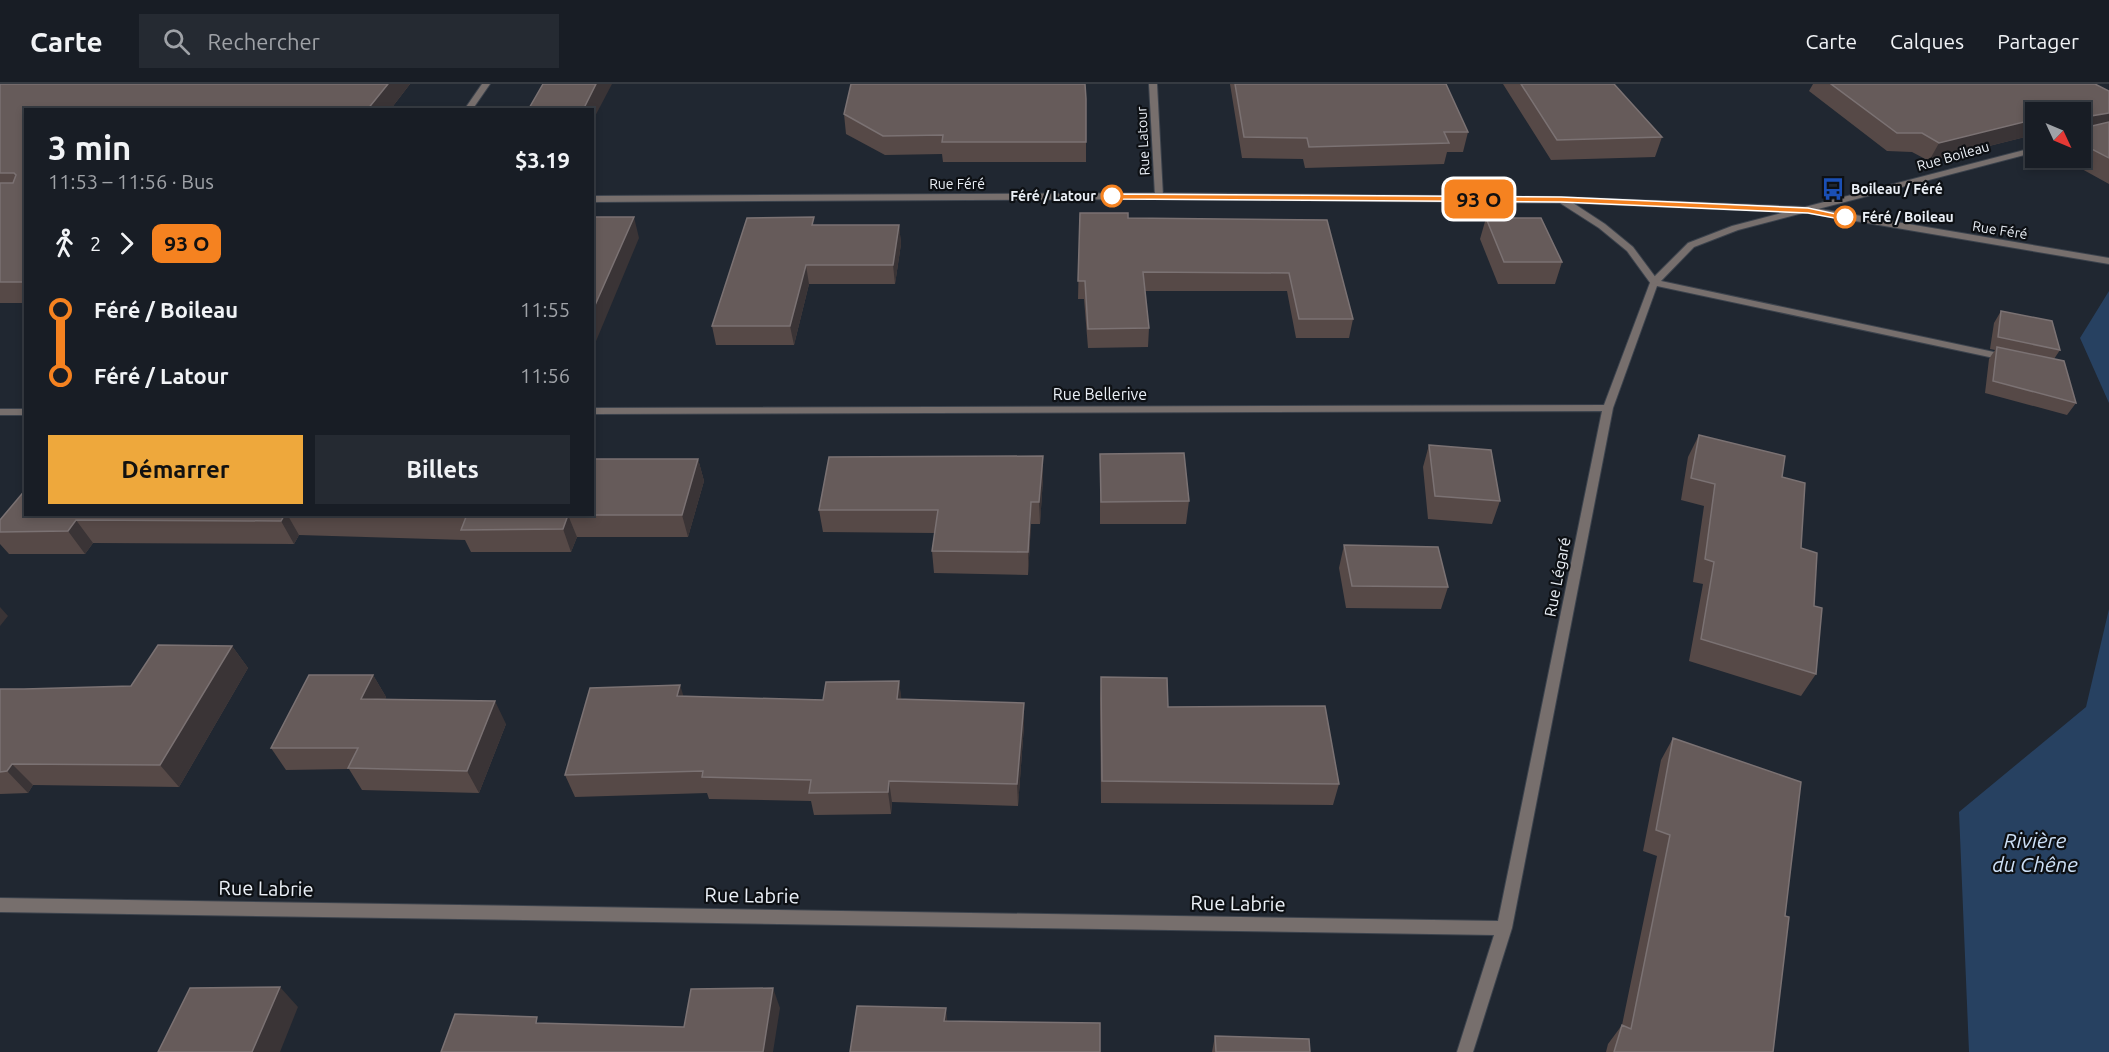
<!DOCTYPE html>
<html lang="fr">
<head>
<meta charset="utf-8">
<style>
  body { margin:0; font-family:Ubuntu,sans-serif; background:#252a32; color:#f1f3f6; height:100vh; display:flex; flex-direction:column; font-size:22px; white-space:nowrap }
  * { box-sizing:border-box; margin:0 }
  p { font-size:20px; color:#9fa2a7 }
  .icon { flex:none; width:33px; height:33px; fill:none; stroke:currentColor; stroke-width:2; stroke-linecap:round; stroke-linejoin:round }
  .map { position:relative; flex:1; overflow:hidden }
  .drawer { position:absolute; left:24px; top:24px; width:570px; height:408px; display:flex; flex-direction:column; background:#181d25; border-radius:0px; box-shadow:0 3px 9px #0003,0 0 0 2px #363b42 }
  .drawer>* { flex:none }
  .badge { padding:0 12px; border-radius:9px; font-size:21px; line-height:39px }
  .needle { width:39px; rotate:134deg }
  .fabs { position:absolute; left:2025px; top:18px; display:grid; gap:12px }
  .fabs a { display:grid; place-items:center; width:66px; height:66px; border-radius:0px; background:#181d25; box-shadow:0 3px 9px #0003,0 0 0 2px #363b42; font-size:30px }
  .map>.badge { position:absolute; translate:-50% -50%; box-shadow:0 0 0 3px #fff }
  .legs { display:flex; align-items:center; gap:9px; height:66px; padding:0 24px; font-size:20px }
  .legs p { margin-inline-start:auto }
  .head { display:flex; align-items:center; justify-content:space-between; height:102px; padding:0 24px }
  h1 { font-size:33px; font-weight:700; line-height:45px }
  .primary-button { display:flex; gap:12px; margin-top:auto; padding:12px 24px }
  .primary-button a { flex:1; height:69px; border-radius:0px; background:#eea83c; color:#111; font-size:24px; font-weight:700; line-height:69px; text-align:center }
  .primary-button a+a { background:#252a32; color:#f1f3f6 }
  ul { padding:0 24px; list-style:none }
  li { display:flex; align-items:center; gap:21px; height:66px; font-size:22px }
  li i { display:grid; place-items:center; width:9px; height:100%; margin:0 8px; background:currentColor }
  li i::after { content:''; width:15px; height:15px; margin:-8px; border:4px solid; border-radius:50%; background:#181d25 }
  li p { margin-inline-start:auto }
  li:first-child i { background:linear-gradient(#0000 50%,currentColor 0) }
  li:last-child i { background:linear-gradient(currentColor 50%,#0000 0) }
  header { display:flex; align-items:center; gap:36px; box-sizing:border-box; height:84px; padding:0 30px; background:#181d25; border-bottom:2px solid #363b42 }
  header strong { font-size:28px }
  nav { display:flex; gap:33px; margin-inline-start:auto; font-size:21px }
  .search { width:420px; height:54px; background:#252a32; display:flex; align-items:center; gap:15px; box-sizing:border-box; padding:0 21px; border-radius:0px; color:#9fa2a7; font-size:22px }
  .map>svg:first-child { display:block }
</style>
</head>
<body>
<header>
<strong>Carte</strong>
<div class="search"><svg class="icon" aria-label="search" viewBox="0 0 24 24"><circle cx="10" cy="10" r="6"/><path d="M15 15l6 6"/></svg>Rechercher</div>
<nav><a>Carte</a><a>Calques</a><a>Partager</a></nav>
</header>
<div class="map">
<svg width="2109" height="968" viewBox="0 0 2109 968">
  <rect width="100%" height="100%" fill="#202731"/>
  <path fill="#274161" d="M2109 207V319L2080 254Z
    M2109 525V968H1969L1959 728 2086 623Z"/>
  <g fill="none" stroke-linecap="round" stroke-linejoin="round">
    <g stroke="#3c434d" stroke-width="2">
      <path id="minor" d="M482 0H490L472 26H464Z
        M1149 0H1157L1163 112 1159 115 1155 112Z
        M2036 63V68L1738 146 1694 163 1661 197 2008 271 2013 274 2012 276 2008 277 1657 202 1613 324 1512 844 1473 968H1457L1494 851 0 828V814L1498 837 1602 327 592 330V324L1604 321 1651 196 1688 159 1732 142Z
        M0 325H26V331H0Z"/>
    </g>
    <g stroke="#3c434d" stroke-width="2">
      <path id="tertiary" d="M1159 109 1562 113 1808 123 2109 174V180L1808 129 1573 119 1605 140 1633 163 1659 198 1654 201 1651 200 1627 167 1599 144 1560 119 1159 115 592 118V112Z"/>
    </g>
    <use href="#minor" fill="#776f6d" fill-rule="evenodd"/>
    <use href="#tertiary" fill="#776f6d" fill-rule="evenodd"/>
  </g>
  <path fill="#564947" d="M0 0H410L390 26H26V219H0Z
    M1230 0H1446L1468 48 1463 68H1447L1444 80 1305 84 1303 75 1242 74Z
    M1503 0H1614L1662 53 1655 73 1551 76Z
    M1813 0H2095L2109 7V100L2062 74H2080V28H2036V58L2025 53 1929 77 1912 68 1887 67 1809 7Z
    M1086 15V78H943L942 70 885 71 846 50 844 30Z
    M1080 129 1128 134 1327 136 1353 235 1349 254H1296L1287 207H1145L1149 244 1148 263 1088 264 1084 215H1078Z
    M1486 134 1562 178 1555 200H1498L1480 155Z
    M816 141H899L901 160 895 200H809L794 261H716L712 242Z
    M2001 227 2060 266 2054 275 2076 319 2067 331 1985 309 1989 275 1995 266 1990 265 1994 239Z
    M1699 351 1782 393 1801 464 1814 522 1816 590 1801 612 1689 577 1703 500 1693 498 1704 422 1681 416 1688 373Z
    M1429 361 1500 417 1492 440 1428 435 1423 383Z
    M1100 370 1189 417 1186 440H1100Z
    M1043 372V394L1040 440H1031L1028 491 934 489 932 467 935 449 823 448 819 426Z
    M698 375 704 397 688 453H577L571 468H471L465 456 299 451 294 460 93 459 85 470H9L0 460V436L26 430H592Z
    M1344 461 1448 503 1441 525 1346 524 1339 484Z
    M232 562 248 584 179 703 33 701 28 709 0 710V605H24L131 602Z
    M373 591 386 613 385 615 506 640 479 709 362 706 349 685 286 686 271 664Z
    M1101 593 1339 700 1333 721 1101 719 1100 615Z
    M899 597 901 615 1024 619V641L1018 722 892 718 891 730 814 731 811 717 709 715 707 709 575 713 565 691 683 612 823 616Z
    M1673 654 1785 832 1773 968H1606L1608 960 1622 941 1657 772 1643 767 1661 676Z
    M1215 952 1310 968H1212Z"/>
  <path fill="#3a3436" d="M388 0H410L390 26H367Z
    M596 0H612L592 38V26H583Z
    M2109 29V46L2080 51 2091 32Z
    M2036 35 2025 53 1929 77 1939 59Z
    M634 133 639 154 594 262 592 258V228Z
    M899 141 901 160 895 200 893 181Z
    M806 181 809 200 794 261 790 242Z
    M1043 372V394L1040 440 1039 418Z
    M698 375 704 397 688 453 682 431Z
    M1031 418V440L1028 491V468Z
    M285 430H287L299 451 294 460 281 437Z
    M568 431 577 453 571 468 563 445Z
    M76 436 93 459 85 470 68 447Z
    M0 523 8 532 0 542Z
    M232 562 248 584 179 703 160 681Z
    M373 591 386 613 375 637 361 615Z
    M899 597 902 619 897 615Z
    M680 601 687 623 677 612Z
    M495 617 506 640 479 709 467 687Z
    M1024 619V641L1018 722 1017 700Z
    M12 680 33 701 28 709 7 687Z
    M889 697 892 718 891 730 888 708Z
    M280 903 298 923 280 968H252Z
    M773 904 780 924 773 968H763Z
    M946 924 948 943 944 937Z"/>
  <path fill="#665b5a" stroke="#7b7273" stroke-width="1.5" d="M0 0H388L367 26H26V198H0V99H13L16 91 14 89H0Z
    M543 0H596L583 26H528Z
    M851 0H1085L1086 15V58H942L943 51 883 52 844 30Z
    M1235 0H1446L1468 48H1444L1449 59 1309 63 1307 54 1244 53Z
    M1521 0H1614L1662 53 1557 56Z
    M1831 0H2095L2109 7V29L2091 32 2089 40 2092 42 2109 38V74L2080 59V28H2036V35L1939 59 1922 49H1897Z
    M1080 129H1128V134L1327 136 1353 235H1299L1289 189 1143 188 1149 244 1088 245 1085 197H1078Z
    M592 133H634L592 228Z
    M814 133 812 141H899L893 181H806L790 242H712L747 134Z
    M1486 134H1541L1562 178H1504Z
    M2001 227 2052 237 2060 266 1998 253Z
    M1997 263 2064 277 2076 319 1993 297Z
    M1699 351 1785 372 1782 393 1805 399 1801 464 1817 469 1814 522 1822 524 1816 590 1701 555 1714 478 1705 475 1715 400 1691 394Z
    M1429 361 1491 366 1500 417 1435 412Z
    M1184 369 1189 417 1101 418 1100 370Z
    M1043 372 1039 418H1031L1028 468 932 467 938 426H819L829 373Z
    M592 375H698L682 431H568L563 445 461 446 466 433 360 430H592Z
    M26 405V430H285L281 437 76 436 68 447 0 448V436Z
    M1344 461 1438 463 1448 503 1352 502Z
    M158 561 232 562 160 681 12 680 7 687 0 688V605H24L131 602Z
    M309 591H373L361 615 495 617 467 687 348 684 358 664H271Z
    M1101 593 1167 594 1168 623 1325 622 1339 700 1102 697Z
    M899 597 897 615 1024 619 1017 700 889 697 888 708 809 709 811 696 702 693 703 687 565 691 590 604 680 601 677 612 823 616 826 598Z
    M1673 654 1801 698 1785 832 1789 833 1773 968H1614L1622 941 1631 945 1670 751 1656 746Z
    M280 903 252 968H158L190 904Z
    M773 904 763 968H441L455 930 537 933 536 939 684 943 691 905Z
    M857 922 946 924 944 937 1100 939V968H850Z
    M1215 952 1309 955 1310 968H1216Z"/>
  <path fill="#f58220" stroke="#fff" stroke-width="1.5" d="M1109 110 1561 113 1808 124 1850 133 1845 136 1808 129 1561 118 1112 115 1109 114Z"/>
  <defs>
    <g id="bus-bare" transform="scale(1.8)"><path d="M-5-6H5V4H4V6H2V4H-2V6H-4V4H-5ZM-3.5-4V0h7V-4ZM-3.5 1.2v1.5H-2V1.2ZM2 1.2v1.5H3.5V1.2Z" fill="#1a4fb4" stroke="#0d1014" stroke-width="2.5" paint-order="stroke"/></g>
  </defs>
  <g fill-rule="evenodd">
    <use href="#bus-bare" x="1833" y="105"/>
  </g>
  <g fill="#fff" stroke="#f58220" stroke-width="3">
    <circle cx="1112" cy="112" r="10"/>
    <circle cx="1845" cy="133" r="10"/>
  </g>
  <g text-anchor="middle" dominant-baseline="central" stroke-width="4.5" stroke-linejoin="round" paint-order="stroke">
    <g font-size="14" fill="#ebf0f7" stroke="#0d1014">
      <text transform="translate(1143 57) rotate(-93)">Rue Latour</text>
      <text transform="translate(1953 72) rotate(-16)">Rue Boileau</text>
      <text x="957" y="100">Rue Féré</text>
      <text transform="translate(2000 146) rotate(9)">Rue Féré</text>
    </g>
    <g font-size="14" font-weight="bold" fill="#ebf0f7" stroke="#0d1014" text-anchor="start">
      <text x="1851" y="105">Boileau / Féré</text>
    </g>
    <g font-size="14" font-weight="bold" fill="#ebf0f7" stroke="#0d1014" text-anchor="end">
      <text x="1096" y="112">Féré / Latour</text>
      <text x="1862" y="133" text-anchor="start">Féré / Boileau</text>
    </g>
    <g font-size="16" fill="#ebf0f7" stroke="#0d1014">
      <text x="1100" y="310">Rue Bellerive</text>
      <text transform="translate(1557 493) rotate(-79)">Rue Légaré</text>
    </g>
    <g font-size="20" fill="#ebf0f7" stroke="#0d1014">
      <text transform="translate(266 804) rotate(1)">Rue Labrie</text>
      <text transform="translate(752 811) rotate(1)">Rue Labrie</text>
      <text transform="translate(1238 819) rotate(1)">Rue Labrie</text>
    </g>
    <g font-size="21" font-style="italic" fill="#cde0f7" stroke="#0d1014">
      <text x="2035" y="756">Rivière<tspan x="2035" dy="24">du Chêne</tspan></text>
    </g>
  </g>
</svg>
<div class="fabs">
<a><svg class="needle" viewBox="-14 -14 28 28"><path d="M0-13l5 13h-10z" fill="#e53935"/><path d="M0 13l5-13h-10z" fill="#9fa2a7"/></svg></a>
</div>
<b class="badge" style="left:1479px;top:115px;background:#f58220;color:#111">93 O</b>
<section class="drawer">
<div class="head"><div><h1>3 min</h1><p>11:53 – 11:56 · Bus</p></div><b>$3.19</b></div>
<div class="legs"><svg class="icon" aria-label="walk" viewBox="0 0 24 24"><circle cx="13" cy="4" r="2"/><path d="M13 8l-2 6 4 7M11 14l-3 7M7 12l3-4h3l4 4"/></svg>2<svg class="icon" aria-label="forward" viewBox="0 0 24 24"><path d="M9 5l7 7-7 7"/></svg><b class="badge" style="background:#f58220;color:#111">93 O</b></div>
<ul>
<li><i style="color:#f58220"></i><b>Féré / Boileau</b><p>11:55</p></li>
<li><i style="color:#f58220"></i><b>Féré / Latour</b><p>11:56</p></li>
</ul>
<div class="primary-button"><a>Démarrer</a><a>Billets</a></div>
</section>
</div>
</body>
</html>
